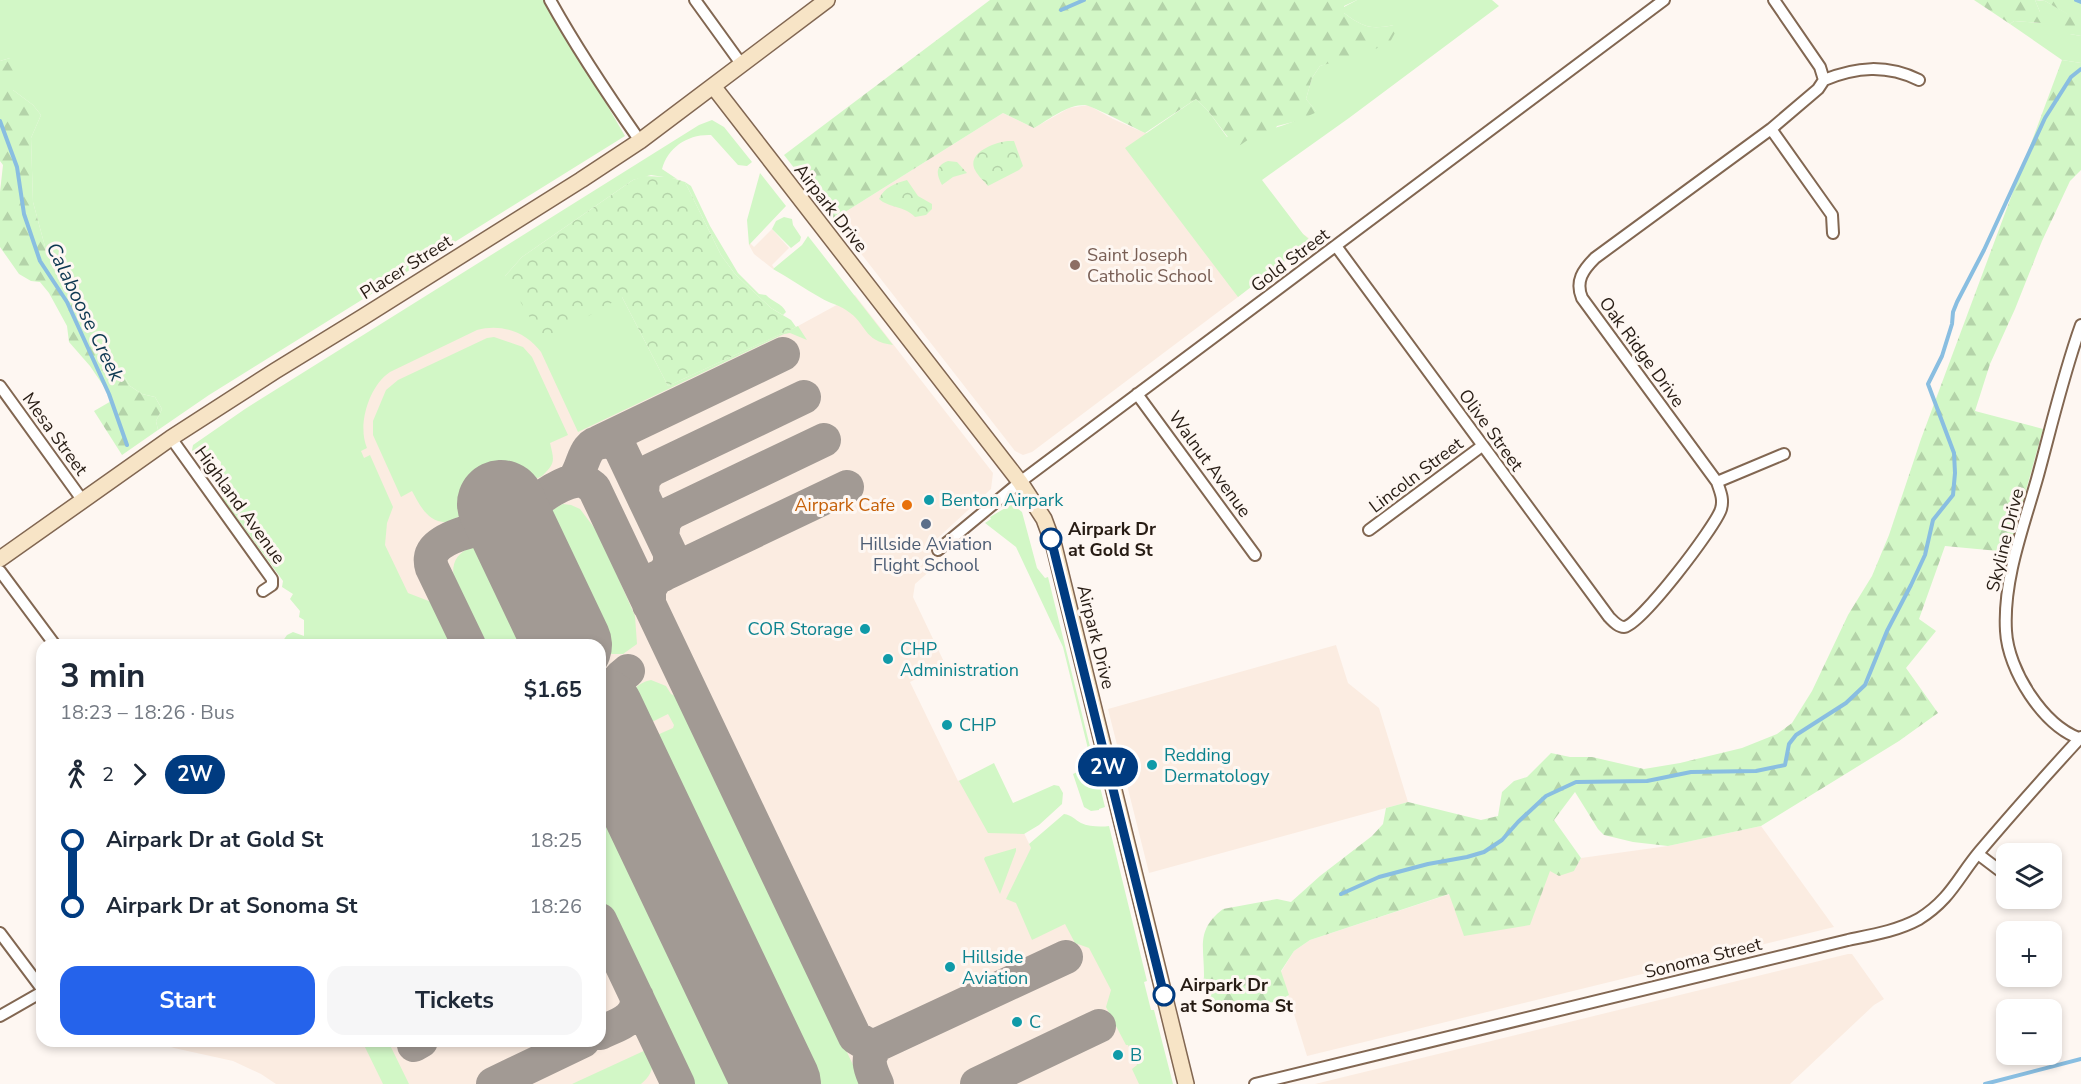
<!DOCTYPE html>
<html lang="en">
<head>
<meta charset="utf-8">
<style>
  body { margin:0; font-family:"Nunito Sans",sans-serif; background:#f6f6f7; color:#1f2937; height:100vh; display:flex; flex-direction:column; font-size:22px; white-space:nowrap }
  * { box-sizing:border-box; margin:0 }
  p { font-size:20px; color:#747a83 }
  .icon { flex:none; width:33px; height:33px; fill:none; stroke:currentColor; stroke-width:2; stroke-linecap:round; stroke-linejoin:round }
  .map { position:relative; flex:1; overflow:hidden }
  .sheet { position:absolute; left:36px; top:639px; width:570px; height:408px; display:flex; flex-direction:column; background:#fff; border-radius:18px; box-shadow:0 3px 9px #0003 }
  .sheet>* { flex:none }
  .badge { padding:0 12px; border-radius:20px; font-size:21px; line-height:39px }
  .fabs { position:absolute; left:1996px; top:843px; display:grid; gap:12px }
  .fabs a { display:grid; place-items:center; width:66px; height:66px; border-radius:12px; background:#fff; box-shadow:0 3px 9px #0003; font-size:30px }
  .map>.badge { position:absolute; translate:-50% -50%; box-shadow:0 0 0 3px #fff }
  .legs { display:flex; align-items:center; gap:9px; height:66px; padding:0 24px; font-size:20px }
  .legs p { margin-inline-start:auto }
  .headline { display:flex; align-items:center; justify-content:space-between; height:102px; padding:0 24px }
  h1 { font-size:33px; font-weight:700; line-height:45px }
  .button { display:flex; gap:12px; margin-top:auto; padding:12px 24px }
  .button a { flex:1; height:69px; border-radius:18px; background:#2563eb; color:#fff; font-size:24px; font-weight:700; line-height:69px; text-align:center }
  .button a+a { background:#f6f6f7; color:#1f2937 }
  ul { padding:0 24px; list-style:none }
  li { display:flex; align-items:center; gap:21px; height:66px; font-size:22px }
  li i { display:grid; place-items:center; width:9px; height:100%; margin:0 8px; background:currentColor }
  li i::after { content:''; width:15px; height:15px; margin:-8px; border:4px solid; border-radius:50%; background:#fff }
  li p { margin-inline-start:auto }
  li:first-child i { background:linear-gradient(#0000 50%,currentColor 0) }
  li:last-child i { background:linear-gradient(currentColor 50%,#0000 0) }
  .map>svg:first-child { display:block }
</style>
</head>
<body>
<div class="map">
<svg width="2081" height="1084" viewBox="0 0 2081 1084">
  <defs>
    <pattern id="forest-firs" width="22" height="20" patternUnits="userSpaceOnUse" patternTransform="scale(1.5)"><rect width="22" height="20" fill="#d2f7c6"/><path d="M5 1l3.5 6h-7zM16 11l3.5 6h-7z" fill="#b4d3a9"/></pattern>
    <pattern id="park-crowns" width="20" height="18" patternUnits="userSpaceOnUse" patternTransform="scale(1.5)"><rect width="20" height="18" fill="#d2f7c6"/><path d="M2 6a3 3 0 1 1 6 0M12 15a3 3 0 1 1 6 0" fill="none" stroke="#b4d3a9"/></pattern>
  </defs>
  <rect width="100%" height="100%" fill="#fef7f2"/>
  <path fill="#fbece1" d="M1088 105 1113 119 1145 133 1227 137 1303 234 1309 238 1238 297 1032 452 1023 455 1015 451 834 219 1003 113 1034 128 1069 108Z
    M772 229 789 248 772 265 774 268 773 269 754 254 749 245 750 243 754 247Z
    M855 295 993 473 991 489 928 547 941 561 915 584 913 597 945 664 910 682 958 781 992 766 1033 852 1054 835 1158 1084H276L261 1074 233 1061 174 1048 153 1041H600V645H343L221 454 462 302 620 296 668 386 798 326Z
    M1336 645 1348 683 1379 708 1408 802 1149 873 1108 709Z
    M1761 826 1834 927 1307 1056 1281 972 1294 951 1310 940 1450 894 1550 871H1574L1581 858 1668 846Z
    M1848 954H1852L1884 999 1874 1005 1790 1084H1315Z"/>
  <path fill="#d2f7c6" d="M0 0H546L625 136 209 395 158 430 156 421 162 409 155 397 142 394 130 386 47 254 33 202 31 138 41 115 33 105 13 90 10 58 0 61Z
    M1357 0H1492L1499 6 1349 118 1262 180 1303 234 1311 241 1238 297 1125 148 1196 99 1209 112 1227 137C1258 134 1289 126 1316 111L1306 99 1312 78 1320 66 1337 60 1394 25C1370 30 1363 27 1344 13V7Z
    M2035 0 2045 1 2068 14 2070 34 2081 36V63L2062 60 2010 24 2014 21 2040 23V12Z
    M712 120 724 127 752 162 747 166 738 165 711 135C688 134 668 147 662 169L677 179 651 175 633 180 522 257 505 276 622 297 668 386 796 327 798 326 807 340 790 333 784 334 578 432 541 352C526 332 501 323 477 330L390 372C369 386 357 425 367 448L361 451 364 458 370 455 393 507 387 523 385 545 408 593 439 605 460 645H280L287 635 293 632 304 636V620L299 617 300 611 290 599 293 594 282 587 283 581 223 499 220 483 221 462 209 451 195 455 192 450 193 445 245 409 699 125Z
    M760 173 786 206 749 245 747 220Z
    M685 182 691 186 710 226 738 273 759 294 766 295C772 302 782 303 786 312L783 315 771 308 735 274 721 255Z
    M784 217 792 219 793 225 801 237 800 241 791 248 772 229 776 221Z
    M808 236 893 345C862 341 868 324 846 310 839 305 829 303 821 298 805 289 789 278 773 269L802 245Z
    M494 337 523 347 532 357 568 435 550 443C554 460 556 463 542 476L448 522C429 524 420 506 412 491L401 497 373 435V421L386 390 398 380 487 338Z
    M563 504 571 505 580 509 599 534 635 616 637 644 623 654H609L602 647 547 530C545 516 550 510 563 504Z
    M1012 504H1017V508L1022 512 1037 568 1045 578 1048 577 1105 807 1099 809V810L1091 811 1084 807 1073 774 1092 765 1063 647 1016 547 985 523 991 519 990 517Z
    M472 547 483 550 493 556 534 645H479L450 584 454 579C451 564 456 553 472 547Z
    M651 680 666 686 671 694 675 696 678 694 862 1084H810L648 746V739L673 728 674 725 668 714 648 724 649 730 644 732 638 718 633 716C625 699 632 684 651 680Z
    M994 763 1013 803 1054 785 1059 786 1063 793 1062 804 1039 825 1024 834 988 833 959 781Z
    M600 780 627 841 745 1084H689L600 898Z
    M1064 814C1072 815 1075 820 1081 823 1089 827 1102 827 1109 826L1147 981 1144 982 1151 1010H1154L1173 1084H1139L1132 1069 1137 1065 1128 1045H1126L1106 1007 1111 990 1089 948 1075 943 1065 924 1032 940 1016 903 1006 899 1031 848 1029 844Z
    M1016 848V851L1000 894 984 859 985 857Z
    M362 1041H388L409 1084H383Z
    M648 1049 652 1051C654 1065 653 1074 641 1084H572Z"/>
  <path fill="url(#forest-firs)" d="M990 0H1357L1344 6V13C1363 27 1370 30 1394 25L1396 31 1390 42 1369 52 1320 66 1312 78 1306 99 1317 112 1297 121 1277 126 1269 139 1261 142 1255 135 1236 148 1209 112 1196 99 1145 133C1137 129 1090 105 1085 105 1066 105 1050 119 1034 128L1003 113 834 219 784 155Z
    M1974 0H2035L2040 12 2041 23 2014 21 2010 24Z
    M2039 0H2081V36L2070 34 2062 36 2057 27 2067 14 2045 1Z
    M10 58 21 67 13 90 33 105 41 115 31 138 33 202 47 254 130 386 142 394 155 397 162 409 156 421 158 430 122 455 94 411 113 400 90 366 69 342 67 326 49 293 40 282 31 281 19 274 0 247V192L3 165 0 161V61Z
    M2062 60 2081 63V170L2070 181 2042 241 2015 309 1990 364 1975 411 2043 429 2009 552 1945 546 1919 619 1936 631 1906 668 1938 713 1899 741 1761 826 1668 846 1633 842 1604 835 1598 829 1575 792 1554 820 1581 858 1574 871 1559 876 1550 871 1530 925 1464 936 1449 894 1310 940 1294 951 1281 971 1289 995 1276 1002 1262 1003 1249 1001 1218 1009 1210 1007C1207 1000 1202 991 1203 984 1203 979 1204 980 1204 975 1204 946 1196 930 1223 909L1277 899 1291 902 1320 876 1372 836 1383 824 1386 808 1408 802 1481 820 1498 816 1502 792 1514 781 1527 777 1551 753 1570 757H1592L1644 769 1680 763 1742 748 1777 734 1792 723 1812 691 1848 615 1872 576 1889 535 1921 439Z"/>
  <path fill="url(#park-crowns)" d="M1008 141H1014L1023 166 1019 170 988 186C984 181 978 176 975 170 966 153 995 142 1008 141Z
    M948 161 957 162 967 173 953 177 942 185C936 174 935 166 948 161Z
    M644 176 669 177 685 182 721 255 735 274 771 308 791 320 796 327 668 386 622 297 544 341 505 276 522 257 633 180Z
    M907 180 918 196 932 204V209L926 215 915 217C905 206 889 208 879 199 884 187 896 183 907 180Z"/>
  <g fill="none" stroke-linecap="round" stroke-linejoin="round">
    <path stroke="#89bee1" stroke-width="4" d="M2076 0 2081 2
      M1061 10 1084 0
      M0 121 17 167 24 214 40 261 67 302 109 394 127 445
      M1341 894 1379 877 1428 864 1467 857 1484 852 1502 840 1518 822 1546 796 1576 782 1647 781 1691 772 1756 771 1785 765 1789 744 1796 735 1846 703 1865 685 1887 631 1911 585 1925 555 1933 520 1953 495 1955 473 1954 453 1928 384 1942 356 1952 324 1953 312 1957 302 1984 250 2045 118 2071 77 2081 69
      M1985 1084 2081 1059"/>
    <path stroke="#a29a94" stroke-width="34" d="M599 442 783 354
      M572 481C585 470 581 443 603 442 610 441 615 444 620 448L670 553V565L663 575
      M642 493 643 479 651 470 804 397
      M529 510C537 498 567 478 582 481 587 482 590 485 594 488L855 1037 868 1045 879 1044
      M662 536 664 521 671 513 824 440
      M526 551 571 645
      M649 605V589L656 578 847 487
      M469 645 432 568C430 562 430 555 434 550 443 538 474 528 488 529
      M628 671C609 685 603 704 609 726L661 836
      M600 920 678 1084
      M600 1033C617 1025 639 1020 637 997
      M414 1045 421 1041
      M493 1084 583 1041
      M877 1084C870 1069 864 1056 879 1044L1066 957
      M977 1084 1099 1026"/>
    <path stroke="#a29a94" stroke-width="88" d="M501 504 568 645
      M600 712 777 1084"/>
    <g stroke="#826752" stroke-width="14">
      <path id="street" d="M550 0C577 49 608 95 640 141
        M695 0 742 65
        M1824 80C1856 67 1886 64 1919 80
        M1771 129 1832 215 1833 233
        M1336 246 1609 617C1613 621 1618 627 1624 627 1639 627 1716 526 1721 509 1724 499 1720 491 1717 482L1582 298C1575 281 1583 270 1595 258L1771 129 1818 89 1824 80 1820 67 1774 0
        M2081 325C2063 375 2051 428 2037 479 2023 528 2003 580 2006 631 2008 670 2043 726 2081 739
        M0 386 83 501
        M1137 394 1255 555
        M171 438 272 579V585L263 591
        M1717 482 1784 454
        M1369 530 1482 446
        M938 550 1020 482 1664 0
        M0 571 55 645
        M1978 854 2007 876
        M0 933 42 989
        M0 1016 42 992
        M1255 1084 1848 940C1872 935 1897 931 1919 919 1951 899 1958 877 1980 851 2013 812 2047 774 2081 737"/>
    </g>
    <g stroke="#826752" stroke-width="18">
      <path id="secondary" d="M713 86 1020 482 1044 519 1054 546 1186 1084
        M0 559 171 438 275 371 363 317 581 180 640 141 827 0"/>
    </g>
    <use href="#street" stroke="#fff" stroke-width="10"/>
    <use href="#secondary" stroke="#f7e4c6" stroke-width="15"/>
  </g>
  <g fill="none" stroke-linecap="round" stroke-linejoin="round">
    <g stroke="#fff" stroke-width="14">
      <path id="line-1" d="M1051 539 1164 995"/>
    </g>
    <use href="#line-1" stroke="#003b80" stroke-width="9"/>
  </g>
  <circle fill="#8d6e63" stroke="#fef7f2" stroke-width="2" cx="1075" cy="265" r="6"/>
  <g fill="#0f9aa8" stroke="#fef7f2" stroke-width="2">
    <circle cx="929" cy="500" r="6"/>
    <circle cx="865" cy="629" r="6"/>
    <circle cx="888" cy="659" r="6"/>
    <circle cx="947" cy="725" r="6"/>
    <circle cx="1152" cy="765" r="6"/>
    <circle cx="950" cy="967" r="6"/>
    <circle cx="1017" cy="1022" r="6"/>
    <circle cx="1118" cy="1055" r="6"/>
  </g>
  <circle fill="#e8710a" stroke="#fef7f2" stroke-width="2" cx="907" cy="505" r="6"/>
  <circle fill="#5c6f8a" stroke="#fef7f2" stroke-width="2" cx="926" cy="524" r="6"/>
  <g fill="#fff" stroke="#003b80" stroke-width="3">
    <circle cx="1051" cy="539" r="10"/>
    <circle cx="1164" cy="995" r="10"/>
  </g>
  <g text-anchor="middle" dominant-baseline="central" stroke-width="6" stroke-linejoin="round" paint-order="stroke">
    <g font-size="18" fill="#271c14" stroke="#fef7f2">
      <text transform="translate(831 208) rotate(52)">Airpark Drive</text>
      <text transform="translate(1290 260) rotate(-37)">Gold Street</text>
      <text transform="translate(406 267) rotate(-32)">Placer Street</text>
      <text transform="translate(1642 352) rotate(54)">Oak Ridge Drive</text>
      <text transform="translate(1491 430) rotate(54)">Olive Street</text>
      <text transform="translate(55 434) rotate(54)">Mesa Street</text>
      <text transform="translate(1210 464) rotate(54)">Walnut Avenue</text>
      <text transform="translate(1416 475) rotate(-37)">Lincoln Street</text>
      <text transform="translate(240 505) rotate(54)">Highland Avenue</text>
      <text transform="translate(2005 540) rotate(-76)">Skyline Drive</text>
      <text transform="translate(1096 637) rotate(76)">Airpark Drive</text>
      <text transform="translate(1703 958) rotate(-14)">Sonoma Street</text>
    </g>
    <g font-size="18" fill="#785e54" stroke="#fef7f2" text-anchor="start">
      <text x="1087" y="255">Saint Joseph<tspan x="1087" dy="21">Catholic School</tspan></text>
    </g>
    <g font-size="18" fill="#0d838f" stroke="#fef7f2" text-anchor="start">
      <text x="941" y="500">Benton Airpark</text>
      <text x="853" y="629" text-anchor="end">COR Storage</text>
      <text x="900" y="649">CHP<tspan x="900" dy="21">Administration</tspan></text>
      <text x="959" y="725">CHP</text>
      <text x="1164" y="755">Redding<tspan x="1164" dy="21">Dermatology</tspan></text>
      <text x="962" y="957">Hillside<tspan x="962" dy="21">Aviation</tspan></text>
      <text x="1029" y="1022">C</text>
      <text x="1130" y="1055">B</text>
    </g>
    <g font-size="18" fill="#c56008" stroke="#fef7f2" text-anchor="end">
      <text x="895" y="505">Airpark Cafe</text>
    </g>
    <g font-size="18" font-weight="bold" fill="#271c14" stroke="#fef7f2" text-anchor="start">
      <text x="1068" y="529">Airpark Dr<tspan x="1068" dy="21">at Gold St</tspan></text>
      <text x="1180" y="985">Airpark Dr<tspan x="1180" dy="21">at Sonoma St</tspan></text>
    </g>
    <g font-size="18" fill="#4e5e75" stroke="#fef7f2">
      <text x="926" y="544">Hillside Aviation<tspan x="926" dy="21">Flight School</tspan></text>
    </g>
    <g font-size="20" font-style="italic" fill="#0d3851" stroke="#fef7f2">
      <text transform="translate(85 312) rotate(64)">Calaboose Creek</text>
    </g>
  </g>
</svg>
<div class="fabs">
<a><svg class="icon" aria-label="layers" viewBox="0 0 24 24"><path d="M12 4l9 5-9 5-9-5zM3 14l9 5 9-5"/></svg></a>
<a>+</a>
<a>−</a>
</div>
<b class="badge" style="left:1108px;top:767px;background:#003b80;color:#fff">2W</b>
<section class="sheet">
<div class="headline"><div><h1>3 min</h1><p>18:23 – 18:26 · Bus</p></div><b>$1.65</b></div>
<div class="legs"><svg class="icon" aria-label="walk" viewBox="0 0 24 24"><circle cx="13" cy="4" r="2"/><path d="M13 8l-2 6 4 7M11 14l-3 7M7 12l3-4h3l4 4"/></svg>2<svg class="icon" aria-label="forward" viewBox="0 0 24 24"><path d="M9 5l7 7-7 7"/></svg><b class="badge" style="background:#003b80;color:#fff">2W</b></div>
<ul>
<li><i style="color:#003b80"></i><b>Airpark Dr at Gold St</b><p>18:25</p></li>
<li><i style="color:#003b80"></i><b>Airpark Dr at Sonoma St</b><p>18:26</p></li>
</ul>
<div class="button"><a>Start</a><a>Tickets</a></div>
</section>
</div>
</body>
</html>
